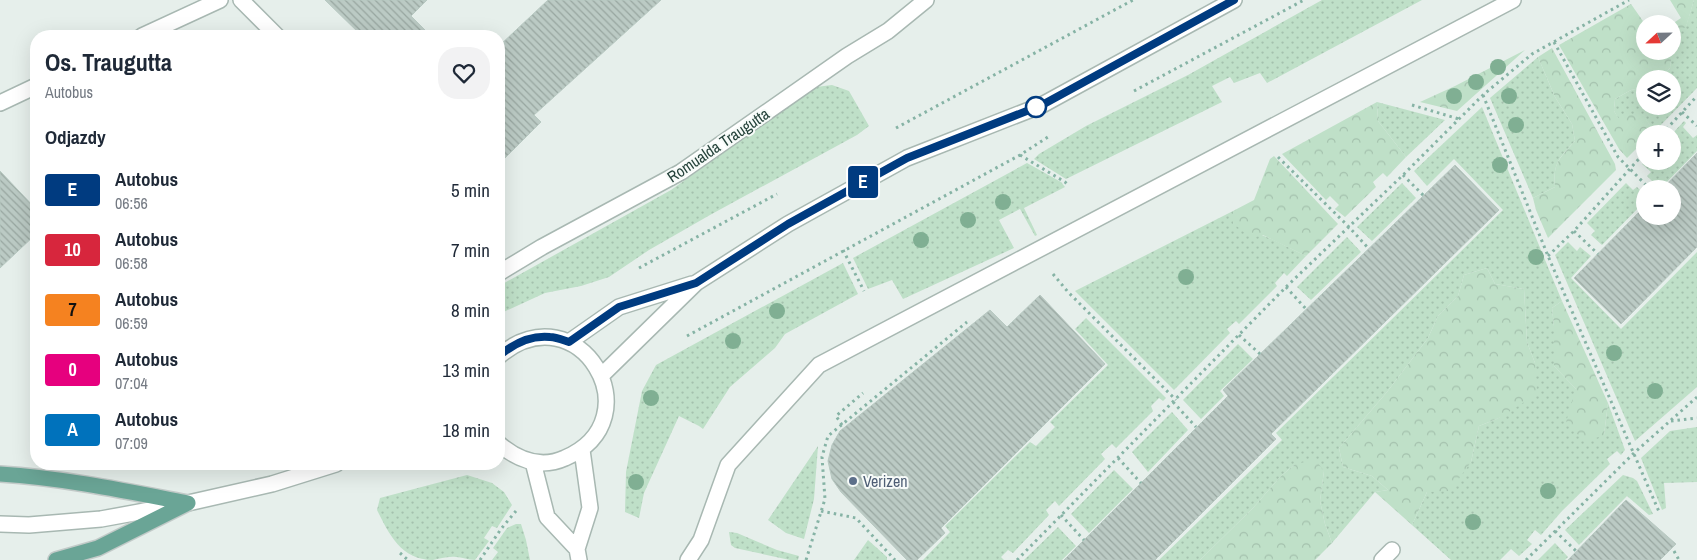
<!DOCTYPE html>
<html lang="pl">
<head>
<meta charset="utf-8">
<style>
  body { margin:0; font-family:"Archivo Narrow",sans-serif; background:#f2f2f3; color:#1f2937; height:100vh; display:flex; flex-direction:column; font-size:19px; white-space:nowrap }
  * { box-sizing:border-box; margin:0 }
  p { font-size:16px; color:#747a83 }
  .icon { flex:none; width:28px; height:28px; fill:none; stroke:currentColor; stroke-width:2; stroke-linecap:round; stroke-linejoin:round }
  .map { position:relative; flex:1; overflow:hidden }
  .details { position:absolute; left:30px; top:30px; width:475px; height:440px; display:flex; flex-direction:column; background:#fff; border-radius:20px; box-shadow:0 5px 20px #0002 }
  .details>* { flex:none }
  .badge { padding:0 10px; border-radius:4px; font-size:18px; line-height:32px }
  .needle { width:32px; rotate:248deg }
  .buttons { position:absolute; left:1636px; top:15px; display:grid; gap:10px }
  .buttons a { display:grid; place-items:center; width:45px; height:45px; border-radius:50%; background:#fff; box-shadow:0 5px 20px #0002; font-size:25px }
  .map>.badge { position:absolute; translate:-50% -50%; box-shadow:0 0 0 2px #fff }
  h2 { padding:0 15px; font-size:19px; line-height:45px }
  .round { display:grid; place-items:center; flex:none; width:52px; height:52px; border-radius:20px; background:#f2f2f3 }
  .headline { display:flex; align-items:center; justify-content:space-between; height:85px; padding:0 15px }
  h1 { font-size:24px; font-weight:700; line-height:38px }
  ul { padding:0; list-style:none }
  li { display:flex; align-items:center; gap:15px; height:60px; padding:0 15px }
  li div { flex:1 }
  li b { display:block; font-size:19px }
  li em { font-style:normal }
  li .badge { min-width:55px; font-weight:700; text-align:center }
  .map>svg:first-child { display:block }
</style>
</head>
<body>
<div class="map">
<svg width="1697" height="560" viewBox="0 0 1697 560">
  <defs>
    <pattern id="grass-dots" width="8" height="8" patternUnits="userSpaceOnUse" patternTransform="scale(1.25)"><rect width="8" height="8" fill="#bfe0c8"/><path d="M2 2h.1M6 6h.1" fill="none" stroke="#a4c1ad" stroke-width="1.8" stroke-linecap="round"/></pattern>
    <pattern id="forest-crowns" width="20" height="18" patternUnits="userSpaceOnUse" patternTransform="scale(1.25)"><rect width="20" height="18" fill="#bfe0c8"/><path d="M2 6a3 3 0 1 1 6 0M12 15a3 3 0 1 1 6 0" fill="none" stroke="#a4c1ad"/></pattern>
    <pattern id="building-back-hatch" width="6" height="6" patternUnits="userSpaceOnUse" patternTransform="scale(1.25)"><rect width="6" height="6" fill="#bbcac4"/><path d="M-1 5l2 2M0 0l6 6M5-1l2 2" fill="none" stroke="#98a6a0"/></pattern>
  </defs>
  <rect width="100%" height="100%" fill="#e6efeb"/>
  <path fill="url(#grass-dots)" d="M1322 0H1422L1267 83 1260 73 1234 83 1230 77 1212 86 1222 102 1066 179 1034 159 1039 154 1086 126 1188 75Z
    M1694 0H1697V88L1654 132 1643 115 1619 120 1614 111 1615 99 1631 90 1645 87V106H1672V79H1660L1670 68 1673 33 1686 26Z
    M1538 57 1555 97 1572 124 1575 141C1559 158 1553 163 1555 187L1533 198 1490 98Z
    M832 85 849 91 869 126 857 135 710 215 649 250 609 277 581 286 545 293 499 314V286L671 190 816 87Z
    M1377 102 1445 120 1406 157 1378 121Z
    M1482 107 1562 301 1552 308 1554 326V366L1576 389 1604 435 1608 403 1625 450 1621 455 1617 451 1607 459 1610 464 1562 511 1541 535 1535 530 1527 540 1532 544 1519 556 1511 549 1500 560H1451L1412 525 1427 492 1471 462 1479 426 1499 418 1535 363 1527 342 1524 289 1495 284 1487 268 1464 275 1458 296 1438 316 1428 338 1387 392 1339 448 1343 467 1372 476 1388 490 1375 492 1332 543 1325 524 1320 501 1324 471 1294 465 1281 476 1253 508 1200 560H1159L1282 440 1276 433 1503 210 1454 159 1427 186 1414 171Z
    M1684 121 1686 123 1683 127 1693 138 1697 135V151L1660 189 1647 176 1651 172 1642 164 1645 161H1672V134Z
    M1027 163 1061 182 1065 187 1024 208 1037 235 1035 236 1020 209 999 220 1014 248 903 299 892 280 868 289 853 258Z
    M1402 183 1416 198 1372 241 1357 227Z
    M1626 183 1633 190 1637 187 1645 195V201L1602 245 1591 235 1595 231 1587 223Z
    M1233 211V223L1274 240 1306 256 1287 276 1284 273 1275 283 1277 286 1239 324 1236 321 1227 329 1230 333 1174 390 1075 291Z
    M1347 237 1361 252 1311 300 1297 287Z
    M1568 242 1577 251 1580 247 1591 256 1571 278 1621 329 1697 252V387L1635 441 1555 255Z
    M843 263 858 294 785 334 775 348 730 387 703 429 699 426 679 416 644 493 639 518 625 512 626 472 642 391 656 365Z
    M1086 318 1166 398 1163 401 1159 398 1151 406 1153 411 1116 448 1112 444 1101 454 1105 459 1059 506 1055 501 1046 510 1049 515 1013 553 1008 550 1001 557 1004 560H923L950 532 945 526 1030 442 1036 446 1055 427 1050 422 1108 365 1075 329Z
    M1238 344 1253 359 1220 391 1224 396 1201 419 1183 400Z
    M1172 412 1188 430 1148 472 1132 452Z
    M1697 427V482L1664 483 1666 508 1662 510 1641 458 1670 431Z
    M818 446 814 499 804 539 786 533 768 520Z
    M1114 470 1133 489 1089 533 1071 514Z
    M467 475 492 483 504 492 512 505 497 528 492 526 484 538 489 541 475 560C468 560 462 557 456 557 447 556 440 559 433 560 401 560 389 534 377 510L380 498Z
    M1623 475 1633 478 1637 481 1653 514 1649 515 1627 496 1579 545 1565 530Z
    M516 524H521L526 540 530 560H492L498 552 493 548 507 528Z
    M1058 527 1076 546 1062 560H1024Z
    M729 532 737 533 777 550 799 556 798 560H790L735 548 731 545Z
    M868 540 887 557V560H854Z
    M1555 543 1568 557 1565 560H1538Z"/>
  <path fill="url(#forest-crowns)" d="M1670 0H1694L1686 27 1673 33 1672 24 1681 18Z
    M1631 4 1645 24V51H1672L1670 68 1660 79H1645V87L1631 90 1615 99 1614 111 1619 119 1629 114H1643L1654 132 1652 134H1645V140L1627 158 1619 149 1559 45Z
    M1552 48 1615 164 1616 170 1548 238 1536 210 1533 198 1555 187C1553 162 1559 159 1575 141L1572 124 1555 97 1538 57Z
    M1525 50 1457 111 1420 102 1455 86Z
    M1377 102 1378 121 1406 157 1387 177 1383 173 1373 182 1376 187 1345 217 1335 209 1339 205 1330 196 1326 200 1282 154Z
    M1274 156 1338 224 1306 256 1263 235 1251 238 1233 223V211L1254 200 1270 159Z
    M1487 268 1495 284 1524 289 1527 342 1535 363 1537 394 1499 418 1479 426 1471 462 1450 491 1427 492 1412 525 1375 492 1388 490 1372 476 1343 467 1339 448 1387 392 1428 338 1438 316 1458 296 1464 275Z
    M1562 301 1608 403 1604 435 1585 442 1566 422 1576 389 1554 366V326L1552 308Z
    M1315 459 1324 471 1320 501 1325 524 1332 543 1315 560H1200L1253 508 1281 476 1294 465Z"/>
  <path fill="url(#building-back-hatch)" stroke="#b8c9c2" d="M325 0H427L411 16 431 36H362Z
    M548 0H661L534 115 541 122 499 164V46Z
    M1697 153V247L1621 324 1574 278 1645 206V216H1672V189H1662Z
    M1455 165 1499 210 1271 434 1276 439 1155 560H1064L1228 396 1223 390Z
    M0 171 36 209V234L0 268Z
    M1040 295 1105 364 941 528 945 533 917 560H907L841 492 832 479 828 461 832 445 840 431 990 310 1007 327Z
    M1626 500 1676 544 1660 560H1568Z"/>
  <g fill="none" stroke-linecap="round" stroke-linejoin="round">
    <g stroke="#a8b8b2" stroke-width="18">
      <path id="service" d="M688 560 701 540 728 465 819 365 1513 0
        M1382 560 1392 550"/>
    </g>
    <g stroke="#a8b8b2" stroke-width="18">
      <path id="minor" d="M241 0 277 36
        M142 36 220 0
        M0 103 36 86
        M499 273 542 247 681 172 847 56 888 31 926 0"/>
    </g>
    <g stroke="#a8b8b2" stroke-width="18">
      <path id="tertiary" d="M569 342 619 307 692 284
        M499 356C579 289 656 419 565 458 541 469 518 460 499 444
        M601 376 696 283 788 224 907 158 1042 105 1234 0
        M533 462 547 517 577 549
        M0 524 29 525 101 519 188 503 272 484 336 464
        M579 560 577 549 590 508 582 450"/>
    </g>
    <g stroke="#c2cac8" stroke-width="18">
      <path id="primary" d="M0 474C64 478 126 491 188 503
        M56 560 98 548 188 503"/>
    </g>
    <path stroke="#86b3a5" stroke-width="3" stroke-dasharray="2.5 4" stroke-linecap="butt" d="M1554 42 1618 157 1650 189
      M1134 91 1304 0
      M1483 95 1548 256 1660 514
      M1412 105 1459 119
      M1682 112 1697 126
      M896 128 1133 0
      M1662 134 1697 96
      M1020 155 1065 182 1068 185
      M1278 157 1349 227 1369 249
      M1403 175 1424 196
      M1574 231 1598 254
      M843 250 864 291
      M1548 256 1574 231 1645 152
      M639 268 777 194
      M1053 274 1068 292 1176 400
      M1286 287 1306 309
      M1239 335 1260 354
      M687 336 1020 155 1051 135
      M1173 402 1196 427
      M1671 421 1697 418
      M842 425 836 416 863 393
      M1118 458 1141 483
      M821 511 856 518 895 560
      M1061 515 1084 540
      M1555 531 1576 551
      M1674 551 1679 560
      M400 553 408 560
      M480 560 501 529 516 511
      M806 560 825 499 822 457 828 436 967 322
      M1017 560 1286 287 1403 175 1483 95 1532 54 1629 0
      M1526 560 1634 453 1697 397"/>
    <use href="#service" stroke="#fff" stroke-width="15"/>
    <use href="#minor" stroke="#fff" stroke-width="15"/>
    <use href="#tertiary" stroke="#fff" stroke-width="15"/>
    <use href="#primary" stroke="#6aa596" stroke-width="15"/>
  </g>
  <g fill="#80af93">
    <circle cx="1498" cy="67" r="8"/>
    <circle cx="1476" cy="82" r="8"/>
    <circle cx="1454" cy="96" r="8"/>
    <circle cx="1509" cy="96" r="8"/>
    <circle cx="1516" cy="125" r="8"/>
    <circle cx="1500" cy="165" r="8"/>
    <circle cx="1003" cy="202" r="8"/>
    <circle cx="968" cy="220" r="8"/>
    <circle cx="921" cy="240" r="8"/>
    <circle cx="1536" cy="257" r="8"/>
    <circle cx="1186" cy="277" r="8"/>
    <circle cx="777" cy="311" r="8"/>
    <circle cx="733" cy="341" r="8"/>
    <circle cx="1614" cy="353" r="8"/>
    <circle cx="1655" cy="391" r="8"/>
    <circle cx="651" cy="398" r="8"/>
    <circle cx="636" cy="482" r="8"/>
    <circle cx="1548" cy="491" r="8"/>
    <circle cx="1473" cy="522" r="8"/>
  </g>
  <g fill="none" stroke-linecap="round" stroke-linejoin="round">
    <g stroke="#fff" stroke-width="11">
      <path id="line" d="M499 356C513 344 530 335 550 337 556 337 563 340 569 342L619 307 696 283 788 224 907 158 1042 105 1234 0"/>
    </g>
    <use href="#line" stroke="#003b80" stroke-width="8"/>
  </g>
  <circle fill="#fff" stroke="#003b80" stroke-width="2.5" cx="1036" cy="107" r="10"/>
  <circle fill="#5c6f8a" stroke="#f7fbf9" stroke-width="2" cx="853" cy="481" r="5"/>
  <g text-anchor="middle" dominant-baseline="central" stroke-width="4" stroke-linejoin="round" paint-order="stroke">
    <g font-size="16" fill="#24423a" stroke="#f7fbf9">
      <text transform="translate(718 145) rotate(-34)">Romualda Traugutta</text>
    </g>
    <g font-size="16" fill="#4e5e75" stroke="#f7fbf9" text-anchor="start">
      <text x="863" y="481">Verizen</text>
    </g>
  </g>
</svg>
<div class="buttons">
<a><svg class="needle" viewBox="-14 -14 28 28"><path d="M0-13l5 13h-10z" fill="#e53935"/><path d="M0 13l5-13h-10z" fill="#747a83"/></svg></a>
<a><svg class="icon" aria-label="layers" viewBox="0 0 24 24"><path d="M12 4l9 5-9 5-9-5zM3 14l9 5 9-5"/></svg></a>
<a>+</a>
<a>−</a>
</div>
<b class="badge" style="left:863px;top:182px;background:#003b80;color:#fff">E</b>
<section class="details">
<div class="headline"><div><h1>Os. Traugutta</h1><p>Autobus</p></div><a class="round"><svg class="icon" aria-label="heart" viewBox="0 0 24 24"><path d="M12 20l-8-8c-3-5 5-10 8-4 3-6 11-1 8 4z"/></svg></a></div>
<h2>Odjazdy</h2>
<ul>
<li><span class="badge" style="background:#003b80;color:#fff">E</span><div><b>Autobus</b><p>06:56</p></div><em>5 min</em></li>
<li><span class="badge" style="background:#d7263d;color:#fff">10</span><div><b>Autobus</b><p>06:58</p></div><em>7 min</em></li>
<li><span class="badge" style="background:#f58220;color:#111">7</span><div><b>Autobus</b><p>06:59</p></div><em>8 min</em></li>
<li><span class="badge" style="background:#e6007e;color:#fff">0</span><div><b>Autobus</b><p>07:04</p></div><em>13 min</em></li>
<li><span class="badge" style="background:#0072bc;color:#fff">A</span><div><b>Autobus</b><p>07:09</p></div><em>18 min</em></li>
</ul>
</section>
</div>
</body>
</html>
